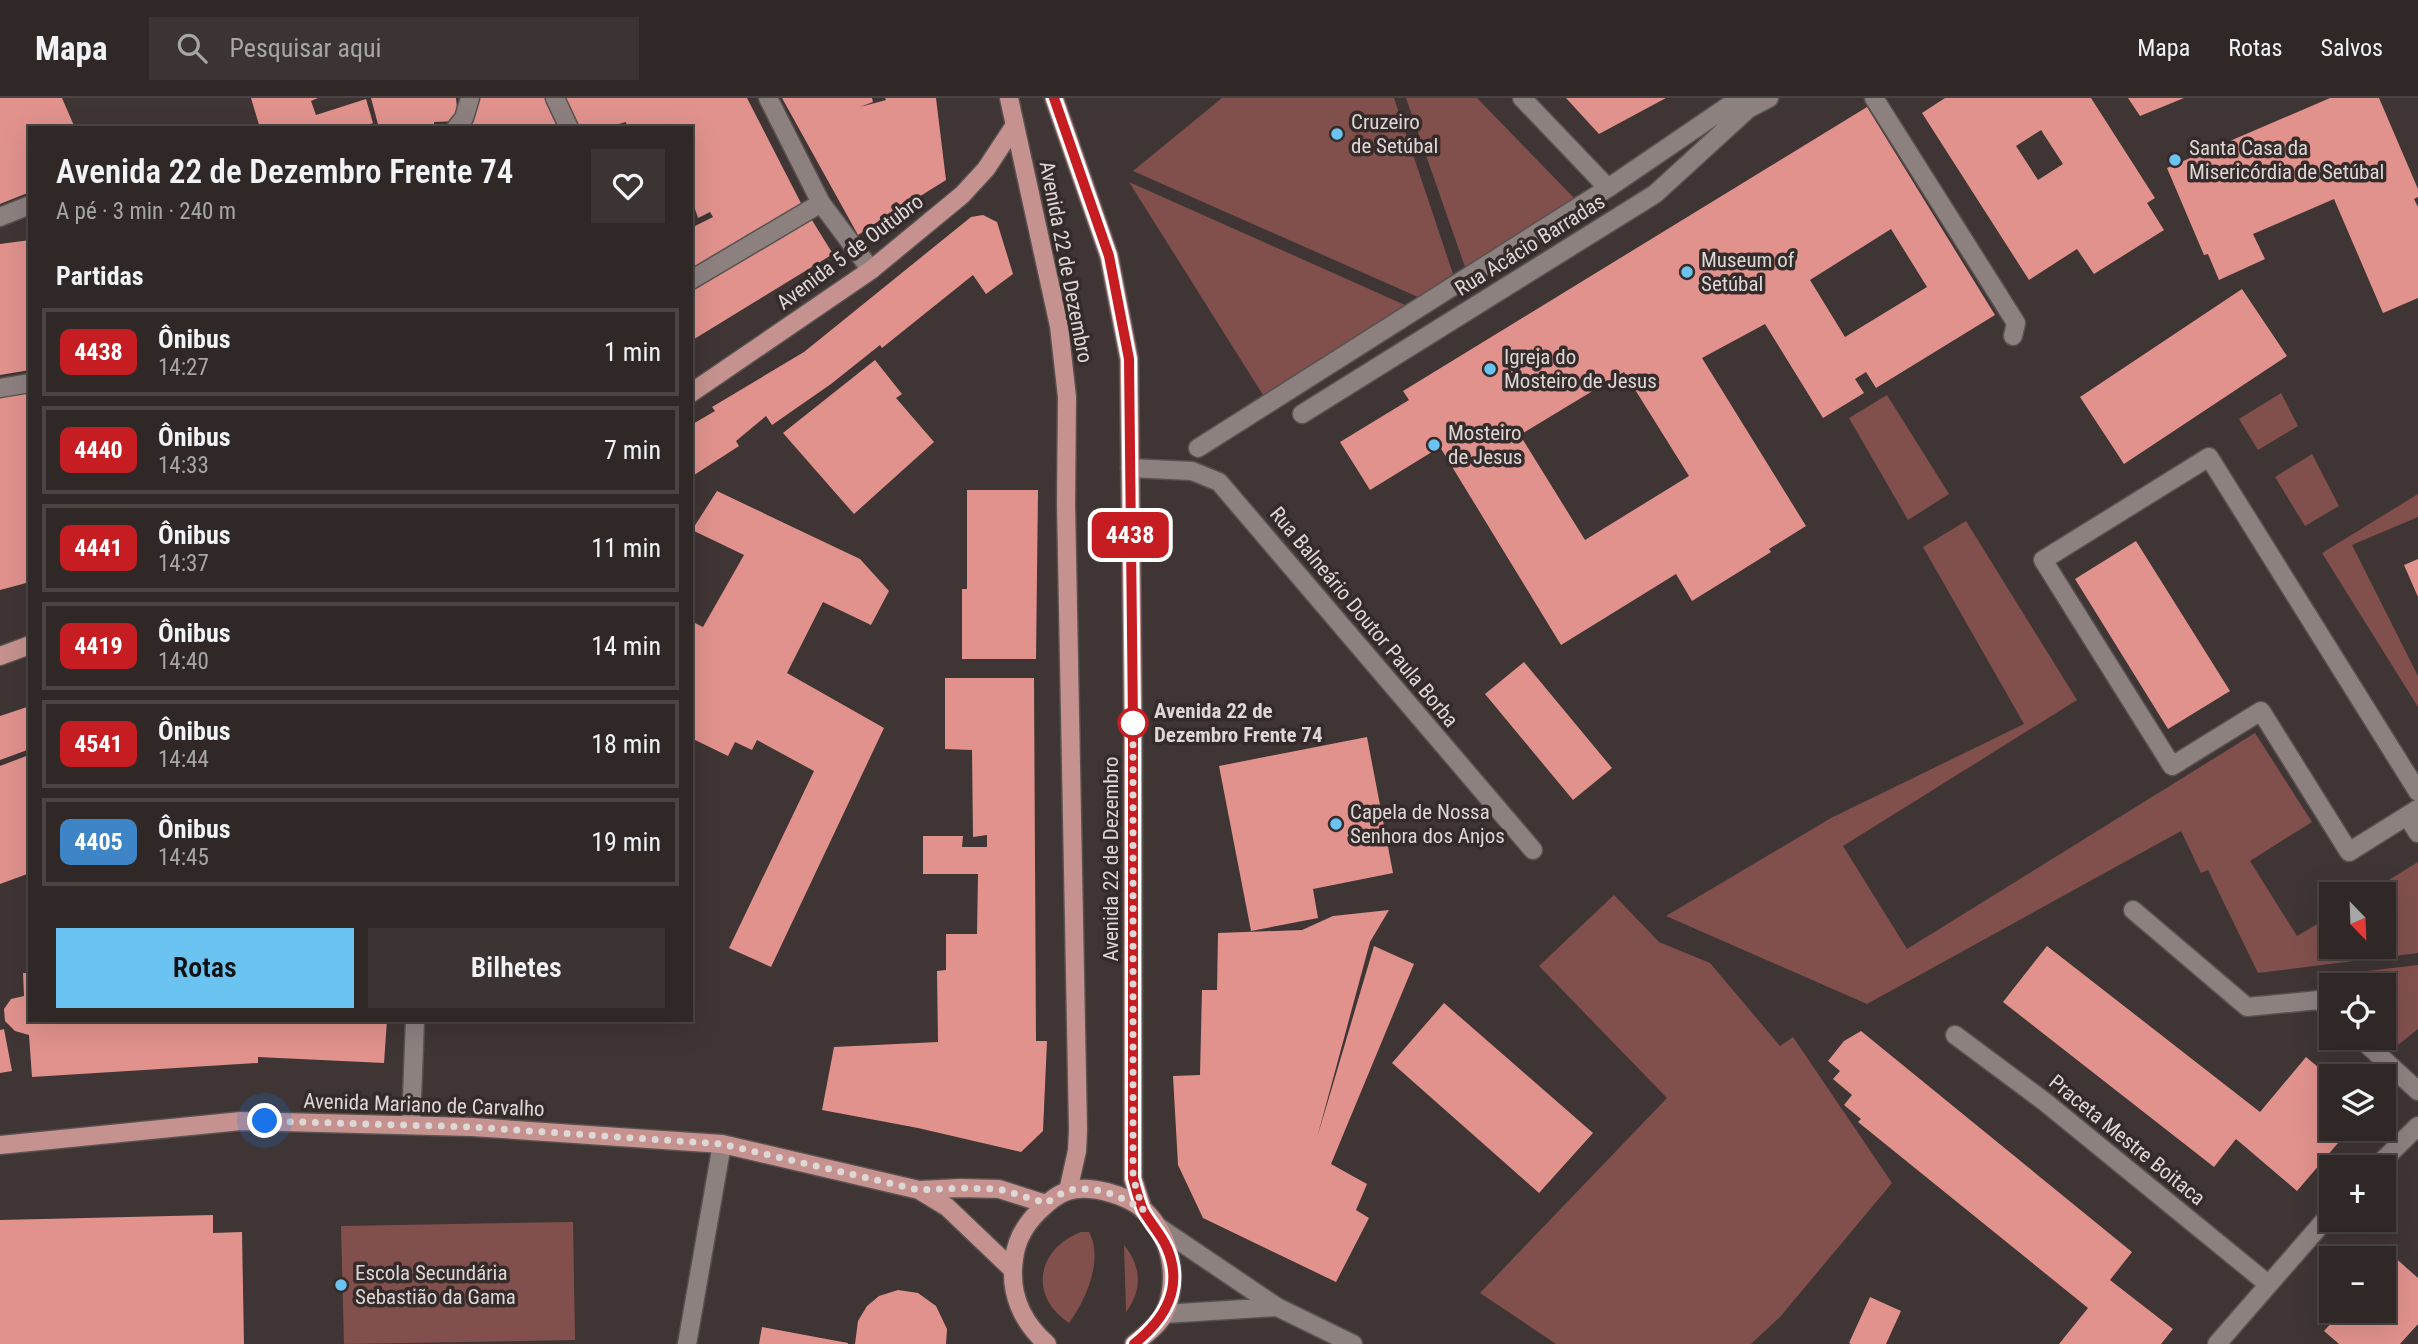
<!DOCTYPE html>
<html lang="pt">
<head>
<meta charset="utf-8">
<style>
  body { margin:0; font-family:"Roboto Condensed",sans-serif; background:#3b3433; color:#f1f3f6; height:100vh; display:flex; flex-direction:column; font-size:26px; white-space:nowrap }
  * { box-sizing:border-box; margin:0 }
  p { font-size:23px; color:#a7a6a7 }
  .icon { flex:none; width:38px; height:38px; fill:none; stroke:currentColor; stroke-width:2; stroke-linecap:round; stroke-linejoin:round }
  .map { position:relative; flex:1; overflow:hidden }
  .side { position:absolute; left:28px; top:28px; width:665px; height:896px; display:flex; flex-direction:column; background:#2f2827; border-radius:0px; box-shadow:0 7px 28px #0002,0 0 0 2px #4a4444 }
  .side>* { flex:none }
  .badge { padding:0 14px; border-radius:10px; font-size:24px; line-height:46px }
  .needle { width:46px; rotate:157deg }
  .buttons { position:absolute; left:2319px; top:784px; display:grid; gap:14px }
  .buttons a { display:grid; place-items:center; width:77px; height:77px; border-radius:0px; background:#2f2827; box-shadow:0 7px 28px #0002,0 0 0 2px #4a4444; font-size:35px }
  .you { position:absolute; width:35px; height:35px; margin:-18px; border:5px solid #fff; border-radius:50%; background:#1a73e8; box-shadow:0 0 0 10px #1a73e833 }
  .map>.badge { position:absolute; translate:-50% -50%; box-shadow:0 0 0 4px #fff }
  h2 { padding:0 28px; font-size:26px; line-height:63px }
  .round { display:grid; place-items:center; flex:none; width:74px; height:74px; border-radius:0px; background:#3b3433 }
  .head { display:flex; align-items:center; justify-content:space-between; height:119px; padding:0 28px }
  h1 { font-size:33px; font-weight:600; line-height:52px }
  .primary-button { display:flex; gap:14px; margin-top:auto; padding:14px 28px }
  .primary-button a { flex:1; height:80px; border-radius:0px; background:#6bc3f2; color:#111; font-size:28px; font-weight:600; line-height:80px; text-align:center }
  .primary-button a+a { background:#3b3433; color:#f1f3f6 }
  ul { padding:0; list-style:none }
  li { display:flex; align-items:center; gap:21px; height:88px; margin:0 14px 10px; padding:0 14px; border:4px solid #4a4444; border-radius:0px }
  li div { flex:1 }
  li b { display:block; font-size:26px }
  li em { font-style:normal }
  li .badge { min-width:77px; font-weight:700; text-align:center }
  header { display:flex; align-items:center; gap:42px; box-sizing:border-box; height:98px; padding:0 35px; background:#2f2827; border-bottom:2px solid #4a4444 }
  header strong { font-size:33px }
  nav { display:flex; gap:38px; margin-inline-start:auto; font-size:24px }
  .search { width:490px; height:63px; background:#3b3433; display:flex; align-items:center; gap:18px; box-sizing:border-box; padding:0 24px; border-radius:0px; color:#a7a6a7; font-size:26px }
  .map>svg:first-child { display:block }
</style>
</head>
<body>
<header>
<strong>Mapa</strong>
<div class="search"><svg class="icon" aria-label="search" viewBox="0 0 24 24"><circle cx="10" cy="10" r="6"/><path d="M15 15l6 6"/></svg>Pesquisar aqui</div>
<nav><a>Mapa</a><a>Rotas</a><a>Salvos</a></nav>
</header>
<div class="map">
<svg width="2418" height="1246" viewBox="0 0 2418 1246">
  <rect width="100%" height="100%" fill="#3f3534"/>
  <path fill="#81504d" d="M1222 0H1394L1453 176 1418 199 1133 73Z
    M1406 0H1477L1574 100 1465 169Z
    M1129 84 1405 207 1263 297Z
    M2281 295 2298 328 2258 352 2239 321Z
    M1887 297 1949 396 1908 422 1849 320Z
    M2312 356 2339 408 2305 428 2275 379Z
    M2418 396V419L2352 447 2418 578V609L2322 455Z
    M1966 423 2077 602 1843 748 1907 851 2255 635 2312 724 2250 763 2297 838 2331 818V849H2384V796H2366L2418 764V855L2258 875 2208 772 2201 775 2181 733 1867 906 1666 818 1831 720 2024 626 1923 449Z
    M1614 797 1659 844 1710 865 1780 948 1793 939 1892 1085 1780 1219 1751 1246H1556L1480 1195 1667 1000 1539 868Z
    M2418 867V931L2398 947 2384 935V887H2331V892L2316 879Z
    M573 1124 575 1242 344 1246 341 1128Z
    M1081 1134H1089C1104 1161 1086 1202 1069 1225 1028 1198 1037 1151 1081 1134Z
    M1124 1147C1141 1167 1143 1192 1126 1214Z"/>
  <path fill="#e1928d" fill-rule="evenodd" d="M0 0H62L75 30H30V94L0 106Z
    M251 0H318L311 3 316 17 366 1 373 25 361 30H260Z
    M371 0H456L458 23 434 24V30H379Z
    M477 0H547L563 30H464Z
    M561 0H747L804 111 691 171V130L713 119 710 114 698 120 691 99V30H678V26L659 30H627L626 24 611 28 612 30H575Z
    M782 0H872L873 4 860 9 886 2 885 0H936L946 82 858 137Z
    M1566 0H1666L1599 36Z
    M1945 0H2091L2155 100 2147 105 2164 132 2094 176 2077 151 2029 182 1922 15ZM2041 32 2063 66 2038 82 2016 48Z
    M2128 0H2184L2140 18Z
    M2330 0H2379L2418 91V99L2414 101 2418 109V200L2383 215 2334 101 2253 136 2265 161 2219 182 2208 156 2204 157 2167 70Z
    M1867 9 1995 217 1876 290 1866 274 1855 281 1864 295 1823 320 1765 226 1702 260 1806 428 1769 451 1771 454 1692 503 1676 476 1561 547 1440 349 1370 392 1340 344 1409 302 1403 293ZM1891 131 1927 189 1845 239 1810 182ZM1624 274 1689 378 1585 442 1520 337Z
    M983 117 997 124 1013 176 986 196 973 177 882 250 880 247 831 286 772 327 766 318 736 343 739 348 691 379V327L715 313 712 309 804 254 971 119Z
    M810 119 833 156 691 243V192Z
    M30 142V272L0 277V146Z
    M2242 191 2287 258 2124 366 2080 299Z
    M875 262 902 296 896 300 934 344 854 416 783 335Z
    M30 294V484L0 492V298Z
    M967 392H1038L1036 561H962V491H967Z
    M717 393 860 461 889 493 871 527 823 504 787 575 884 630 771 869 729 850 814 673 757 642 752 652 735 644 728 658 691 640V523L703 529 744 457 692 432Z
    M2136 443 2230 593 2168 631 2075 481Z
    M2418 461V499L2404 467Z
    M1524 564 1612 670 1573 702 1485 596Z
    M945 580H1034L1036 943H1047L1043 1033 1021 1054 918 1030 822 1012 834 949 938 944 937 873 946 872V836H977L978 776H923V738H963L962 749H987V737L973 739 972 652 945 651Z
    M30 608V651L0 662V618Z
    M1367 639 1393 775 1313 791 1318 820 1251 833 1219 668Z
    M29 657 30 775 0 786V668Z
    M1389 812 1370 844 1317 1040 1374 848 1414 866 1331 1066 1367 1086 1356 1112 1369 1120 1336 1184 1203 1120 1178 1067 1173 978 1200 977 1202 892H1217L1218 835 1302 832 1333 818Z
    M2047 848 2260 1014 2306 959 2331 980V1031H2350L2297 1093 2236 1041 2214 1069 2003 904Z
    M23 875H30V922H387L384 965 258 959V965L32 979 29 937 15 933 5 923 4 911 11 901 24 898Z
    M1444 905 1593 1035 1539 1095 1392 965Z
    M4 931 12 973 0 975V932Z
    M1861 933 2132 1154 2110 1182 2173 1231 2161 1246H2059L2088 1210 1858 1024 1861 1021 1844 1007 1852 997 1833 981 1840 973 1828 963 1844 943Z
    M213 1117V1135L242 1134 244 1246H0V1122Z
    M2392 1157 2418 1180V1226L2400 1246H2339L2324 1233 2342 1213H2384V1166Z
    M898 1192 918 1195 936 1208 947 1231 946 1246H855L858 1223 867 1208 879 1198Z
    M1870 1199 1901 1213 1886 1246H1851L1849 1245Z
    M762 1229 848 1245V1246H759Z"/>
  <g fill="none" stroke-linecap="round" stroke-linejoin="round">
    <g stroke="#595150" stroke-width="21">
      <path id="minor" d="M555 0 569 30
        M768 0 821 105 871 172
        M1522 0 1608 90
        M1874 0 2016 225 2013 238
        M456 30 464 20 470 0
        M0 119 30 107
        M691 182 821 105
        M0 290 30 285
        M1302 316 1655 96 1748 11 1769 0
        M1198 350 1608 90 1740 0
        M1130 370 1192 373 1219 384 1533 752
        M2418 694 2209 359 2043 462 2172 668 2261 613 2349 754 2418 711
        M2407 718 2418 735
        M2133 812 2247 909 2319 902 2331 913
        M1955 937 2045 1004 2268 1186
        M2360 940 2418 993
        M411 1026 415 922
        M2376 1069 2418 1028
        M1154 1126 1277 1209 1353 1246
        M1164 1216 1277 1209
        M687 1246 722 1046
        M2217 1246 2331 1115"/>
    </g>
    <g stroke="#595150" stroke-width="21">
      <path id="major" d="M1009 0 1059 228 1067 299 1066 406 1078 1032 1077 1053 1068 1093
        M1054 0 1109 158 1129 261 1133 625V1081L1143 1112
        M691 295 871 172 962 97 986 71 1015 27
        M0 558 30 547
        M0 1047 241 1023 472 1029 722 1046 919 1092 960 1090 999 1091 1046 1106
        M919 1092 947 1109 1012 1171
        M1047 1246C1022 1224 1009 1195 1014 1161 1016 1143 1025 1127 1038 1114 1046 1106 1057 1096 1068 1093 1090 1086 1127 1097 1144 1112 1171 1138 1180 1182 1164 1216 1158 1228 1145 1237 1134 1246"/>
    </g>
    <use href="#minor" stroke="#8d8180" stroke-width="18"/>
    <use href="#major" stroke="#c5928f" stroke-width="18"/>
  </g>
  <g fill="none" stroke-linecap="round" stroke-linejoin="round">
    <g stroke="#fff" stroke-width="16">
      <path id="line" d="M1054 0 1109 158 1129 261 1133 625V1080C1136 1091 1139 1103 1143 1112 1150 1125 1161 1136 1167 1150 1184 1190 1165 1221 1134 1246"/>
    </g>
    <use href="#line" stroke="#c61d23" stroke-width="10"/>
    <path stroke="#ddd7d6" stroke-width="7" stroke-dasharray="0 12.6" d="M265 1023 472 1029 722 1046 919 1092 960 1090 999 1091 1046 1105C1053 1101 1062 1094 1070 1092 1096 1087 1123 1099 1143 1112L1133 1080V625"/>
  </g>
  <g fill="#6bc3f2" stroke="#352b2a" stroke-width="2.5">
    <circle cx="1337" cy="36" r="7"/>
    <circle cx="2175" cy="62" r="7"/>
    <circle cx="1687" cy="174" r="7"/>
    <circle cx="1490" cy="271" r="7"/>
    <circle cx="1434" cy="347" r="7"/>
    <circle cx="1336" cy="726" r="7"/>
    <circle cx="341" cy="1187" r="7"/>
  </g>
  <circle fill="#fff" stroke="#c61d23" stroke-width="3.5" cx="1133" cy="625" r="14"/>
  <g text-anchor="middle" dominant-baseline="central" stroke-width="7" stroke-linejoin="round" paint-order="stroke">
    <g font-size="21" fill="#ddd7d6" stroke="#352b2a" text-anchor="start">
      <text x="1351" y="24">Cruzeiro<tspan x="1351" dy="24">de Setúbal</tspan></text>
      <text x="2189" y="50">Santa Casa da<tspan x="2189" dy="24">Misericórdia de Setúbal</tspan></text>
      <text x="1701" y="162">Museum of<tspan x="1701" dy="24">Setúbal</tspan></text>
      <text x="1504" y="259">Igreja do<tspan x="1504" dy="24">Mosteiro de Jesus</tspan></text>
      <text x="1448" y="335">Mosteiro<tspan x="1448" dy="24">de Jesus</tspan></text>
      <text x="1350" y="714">Capela de Nossa<tspan x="1350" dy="24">Senhora dos Anjos</tspan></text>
      <text x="355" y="1175">Escola Secundária<tspan x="355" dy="24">Sebastião da Gama</tspan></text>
    </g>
    <g font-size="21" fill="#ddd7d6" stroke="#352b2a">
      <text transform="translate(1530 147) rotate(-32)">Rua Acácio Barradas</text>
      <text transform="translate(850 154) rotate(-37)">Avenida 5 de Outubro</text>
      <text transform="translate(1066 164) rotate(79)">Avenida 22 de Dezembro</text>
      <text transform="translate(1364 519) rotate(50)">Rua Balneário Doutor Paula Borba</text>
      <text transform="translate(1111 761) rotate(-90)">Avenida 22 de Dezembro</text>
      <text transform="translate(424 1007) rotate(2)">Avenida Mariano de Carvalho</text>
      <text transform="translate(2127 1042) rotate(39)">Praceta Mestre Boitaca</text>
    </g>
    <g font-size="21" font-weight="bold" fill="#ddd7d6" stroke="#352b2a" text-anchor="start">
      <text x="1154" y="613">Avenida 22 de<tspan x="1154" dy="24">Dezembro Frente 74</tspan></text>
    </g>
  </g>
</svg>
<div class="buttons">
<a><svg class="needle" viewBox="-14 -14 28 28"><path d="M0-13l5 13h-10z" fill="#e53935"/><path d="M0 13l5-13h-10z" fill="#a7a6a7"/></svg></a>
<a><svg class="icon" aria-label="locate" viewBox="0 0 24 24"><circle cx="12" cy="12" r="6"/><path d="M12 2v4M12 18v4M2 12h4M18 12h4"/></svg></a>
<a><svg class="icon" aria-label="layers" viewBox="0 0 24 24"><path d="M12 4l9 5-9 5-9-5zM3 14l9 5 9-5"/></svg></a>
<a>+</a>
<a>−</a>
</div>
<div class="you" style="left:265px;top:1023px"></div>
<b class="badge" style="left:1130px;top:437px;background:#c61d23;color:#fff">4438</b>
<section class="side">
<div class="head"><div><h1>Avenida 22 de Dezembro Frente 74</h1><p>A pé · 3 min · 240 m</p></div><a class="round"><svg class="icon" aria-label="heart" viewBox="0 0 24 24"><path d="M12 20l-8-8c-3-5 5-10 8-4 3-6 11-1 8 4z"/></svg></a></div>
<h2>Partidas</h2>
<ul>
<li><span class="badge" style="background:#c61d23;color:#fff">4438</span><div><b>Ônibus</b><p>14:27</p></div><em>1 min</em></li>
<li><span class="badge" style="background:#c61d23;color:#fff">4440</span><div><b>Ônibus</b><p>14:33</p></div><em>7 min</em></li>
<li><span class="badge" style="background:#c61d23;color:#fff">4441</span><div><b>Ônibus</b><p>14:37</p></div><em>11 min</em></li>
<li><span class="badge" style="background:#c61d23;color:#fff">4419</span><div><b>Ônibus</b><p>14:40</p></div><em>14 min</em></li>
<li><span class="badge" style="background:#c61d23;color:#fff">4541</span><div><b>Ônibus</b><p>14:44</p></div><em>18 min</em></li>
<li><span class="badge" style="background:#3d85c6;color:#fff">4405</span><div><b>Ônibus</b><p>14:45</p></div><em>19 min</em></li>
</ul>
<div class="primary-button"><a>Rotas</a><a>Bilhetes</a></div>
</section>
</div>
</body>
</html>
